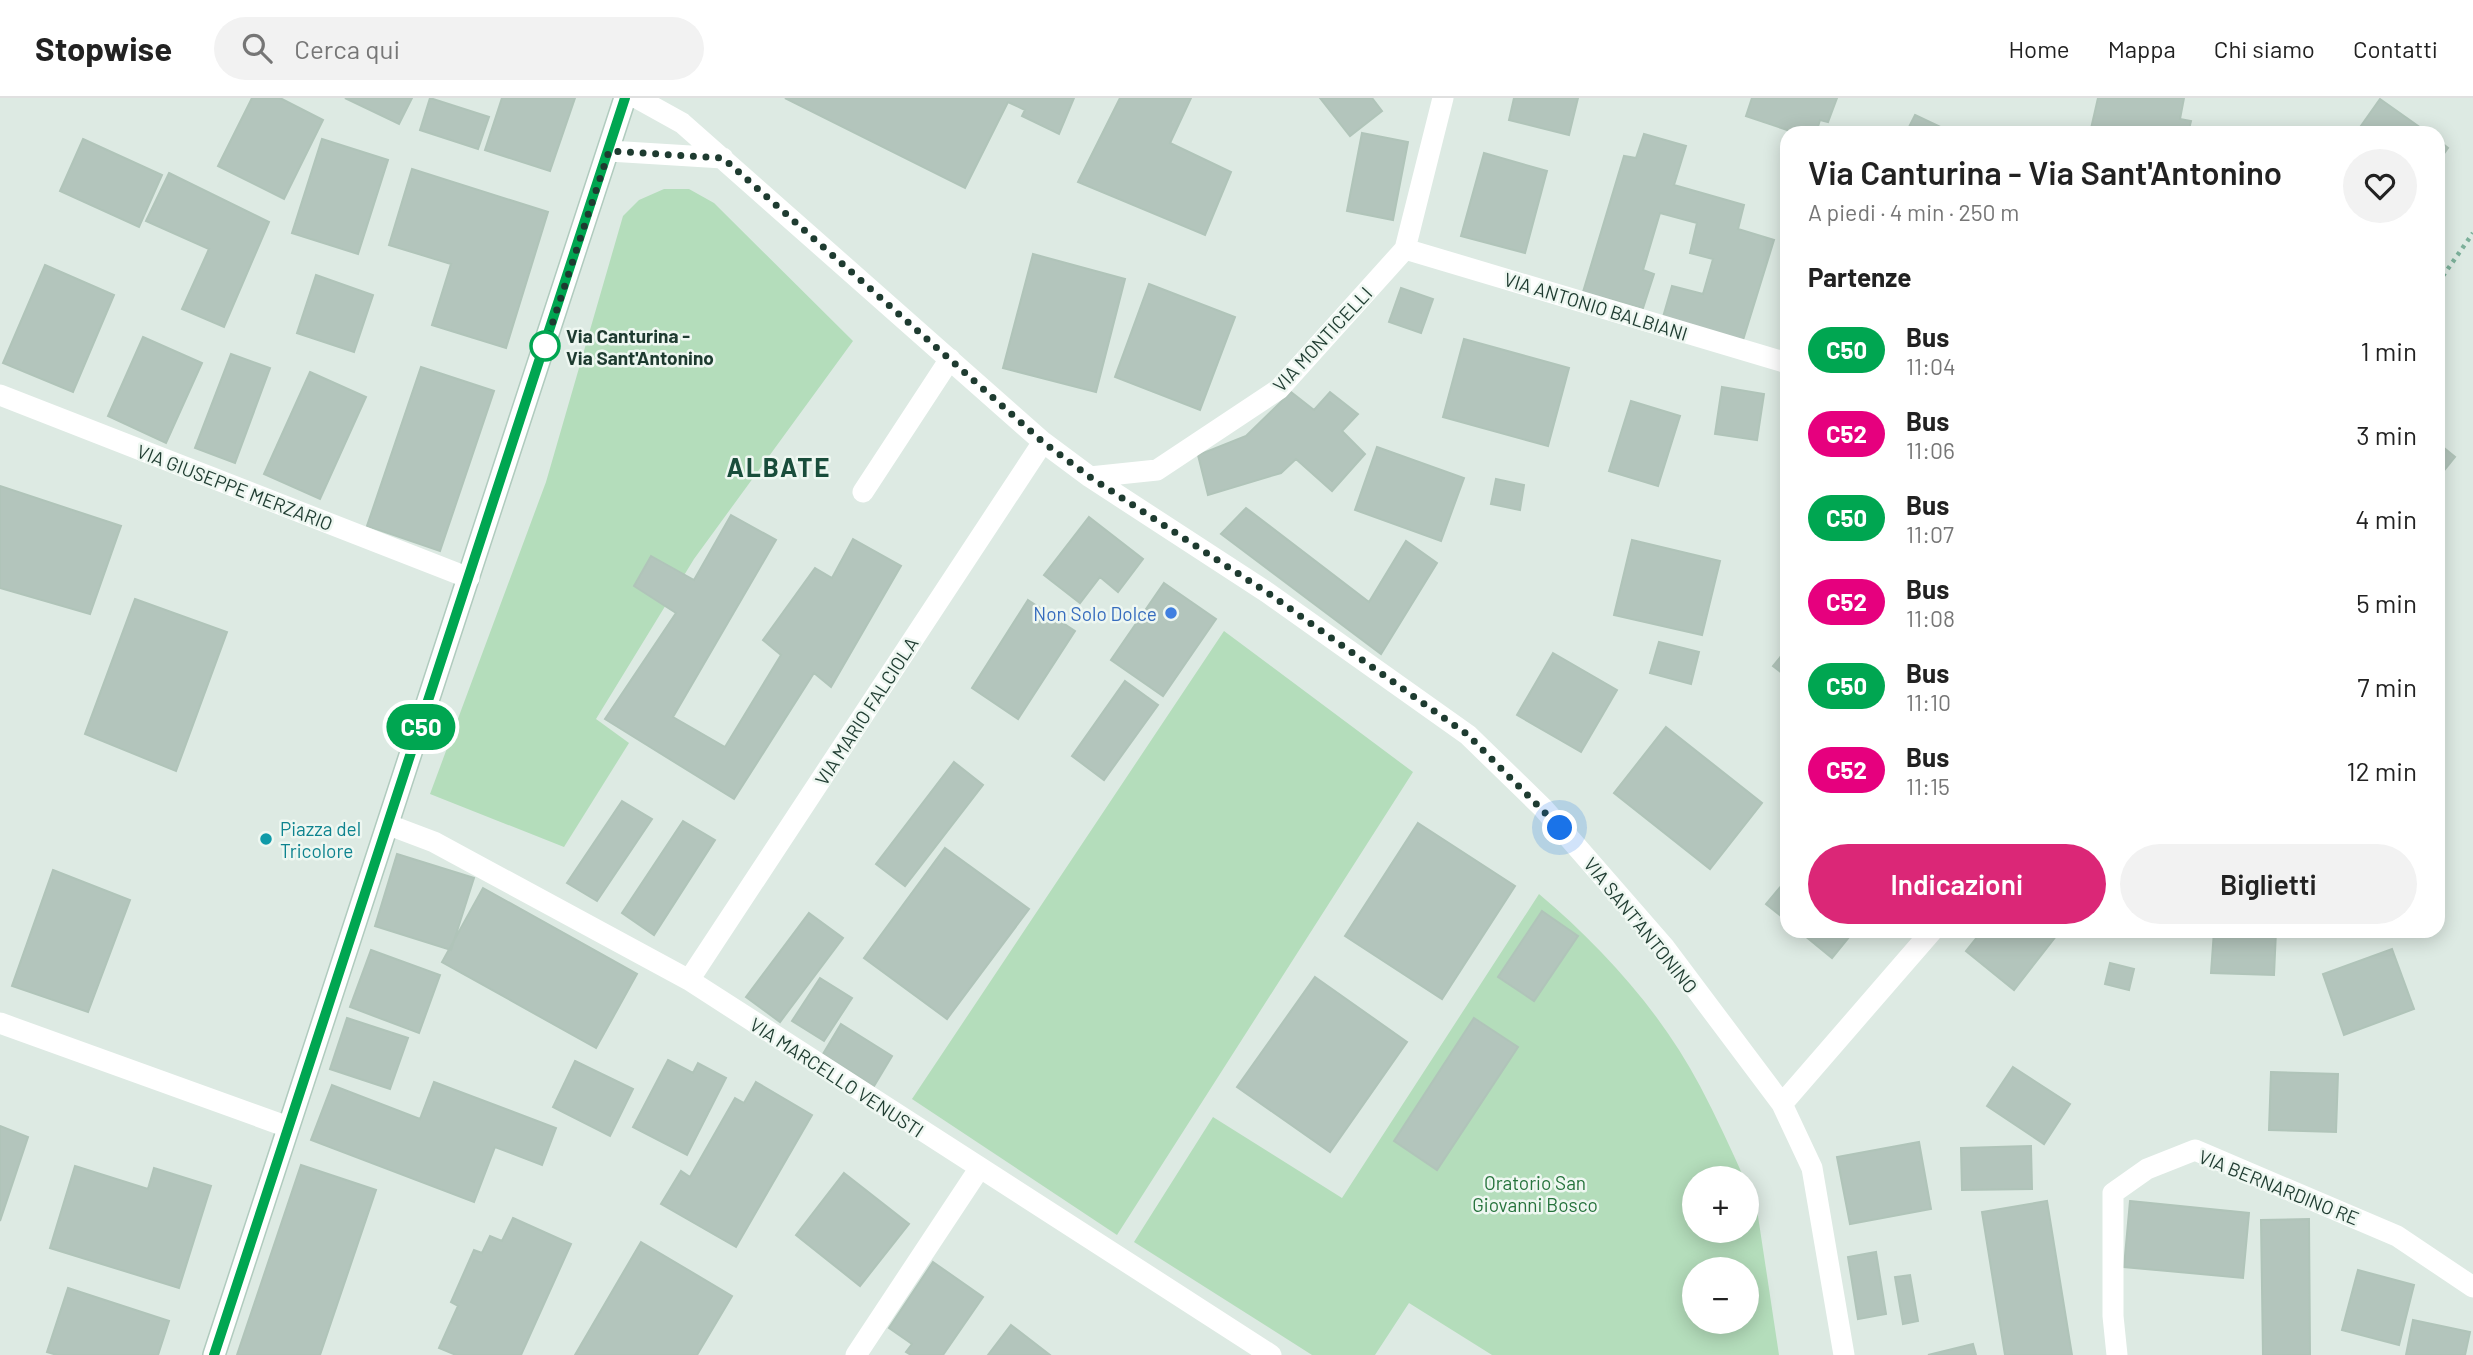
<!DOCTYPE html>
<html lang="it">
<head>
<meta charset="utf-8">
<style>
  body { margin:0; font-family:Barlow,sans-serif; background:#f2f2f2; color:#222; height:100vh; display:flex; flex-direction:column; font-size:26px; white-space:nowrap }
  * { box-sizing:border-box; margin:0 }
  p { font-size:23px; color:#767676 }
  .icon { flex:none; width:38px; height:38px; fill:none; stroke:currentColor; stroke-width:2; stroke-linecap:round; stroke-linejoin:round }
  .map { position:relative; flex:1; overflow:hidden }
  .sheet { position:absolute; left:1780px; top:28px; width:665px; height:812px; display:flex; flex-direction:column; background:#fff; border-radius:21px; box-shadow:0 4px 18px #0003 }
  .sheet>* { flex:none }
  .badge { padding:0 14px; border-radius:23px; font-size:24px; line-height:46px }
  .controls { position:absolute; left:1682px; top:1068px; display:grid; gap:14px }
  .controls a { display:grid; place-items:center; width:77px; height:77px; border-radius:50%; background:#fff; box-shadow:0 4px 18px #0003; font-size:35px }
  .you { position:absolute; width:35px; height:35px; margin:-18px; border:5px solid #fff; border-radius:50%; background:#1a73e8; box-shadow:0 0 0 10px #1a73e833 }
  .map>.badge { position:absolute; translate:-50% -50%; box-shadow:0 0 0 4px #fff }
  h2 { padding:0 28px; font-size:26px; line-height:63px }
  .round { display:grid; place-items:center; flex:none; width:74px; height:74px; border-radius:37px; background:#f2f2f2 }
  .head { display:flex; align-items:center; justify-content:space-between; height:119px; padding:0 28px }
  h1 { font-size:33px; font-weight:600; line-height:52px }
  .cta { display:flex; gap:14px; margin-top:auto; padding:14px 28px }
  .cta a { flex:1; height:80px; border-radius:42px; background:#db2777; color:#fff; font-size:28px; font-weight:600; line-height:80px; text-align:center }
  .cta a+a { background:#f2f2f2; color:#222 }
  ul { padding:0; list-style:none }
  li { display:flex; align-items:center; gap:21px; height:84px; padding:0 28px }
  li div { flex:1 }
  li b { display:block; font-size:26px }
  li em { font-style:normal }
  li .badge { min-width:77px; font-weight:700; text-align:center }
  header { display:flex; align-items:center; gap:42px; box-sizing:border-box; height:98px; padding:0 35px; background:#fff; border-bottom:2px solid #e0e0e0 }
  header strong { font-size:33px }
  nav { display:flex; gap:38px; margin-inline-start:auto; font-size:24px }
  .search { width:490px; height:63px; background:#f2f2f2; display:flex; align-items:center; gap:18px; box-sizing:border-box; padding:0 24px; border-radius:38px; color:#767676; font-size:26px }
  .map>svg:first-child { display:block }
</style>
</head>
<body>
<header>
<strong>Stopwise</strong>
<div class="search"><svg class="icon" aria-label="search" viewBox="0 0 24 24"><circle cx="10" cy="10" r="6"/><path d="M15 15l6 6"/></svg>Cerca qui</div>
<nav><a>Home</a><a>Mappa</a><a>Chi siamo</a><a>Contatti</a></nav>
</header>
<div class="map">
<svg width="2473" height="1257" viewBox="0 0 2473 1257">
  <rect width="100%" height="100%" fill="#ddeae3"/>
  <path fill="#b4ddbb" fill-rule="evenodd" d="M664 91H689L714 105 853 243 694 461 596 621 629 645 564 749 430 696 546 384 623 118 639 102Z
    M1224 533 1413 674 1117 1137 912 1001Z
    M1539 796C1602 849 1661 914 1700 988 1716 1018 1730 1049 1744 1080H1694V1132H1746L1747 1084 1756 1105 1779 1257H1492L1409 1205 1375 1257H1312L1134 1144 1213 1019 1342 1100ZM1694 1171H1746V1223H1694Z"/>
  <path fill="#b3c5bc" stroke="#b0c4b9" stroke-width="2" d="M252 0H280L323 22 284 101 218 68Z
    M345 0H412L399 26Z
    M430 0 489 19 478 51 420 32Z
    M502 0H575L550 73 485 52Z
    M785 0H1074L1059 36 1022 18 1025 12 1008 4 965 90Z
    M1120 0H1191L1170 45 1231 74 1205 137 1078 84Z
    M1320 0H1372L1382 13 1350 38Z
    M1514 0H1578L1569 37 1509 22Z
    M1752 0H1837L1828 24 1820 22 1816 35H1796L1746 18Z
    M2098 0H2184L2180 21 2191 23 2188 35H2090Z
    M2380 1 2428 35H2356Z
    M1915 17 1953 35H1906Z
    M1362 35 1408 44 1393 122 1347 113Z
    M1644 36 1686 48 1674 87 1744 107 1738 131 1774 142 1743 242 1663 219 1672 188 1703 196 1713 161 1690 155 1697 125 1660 115 1643 172 1654 176 1643 210 1583 194 1624 58 1636 60Z
    M83 41 162 77 139 129 60 93Z
    M322 41 388 62 358 156 292 135Z
    M2438 42 2448 50 2438 64Z
    M1484 55 1547 73 1525 155 1461 138Z
    M412 71 548 114 506 250 432 227 451 166 389 147Z
    M169 75 269 124 224 229 182 211 209 151 146 123Z
    M1033 156 1125 181 1096 294 1003 270Z
    M45 167 114 197 73 294 3 265Z
    M316 177 373 197 354 254 297 235Z
    M1149 186 1235 219 1200 312 1115 279Z
    M1401 190 1433 201 1421 235 1389 224Z
    M143 239 202 265 166 345 108 318Z
    M1464 241 1569 270 1548 348 1443 319Z
    M231 256 270 270 235 365 195 350Z
    M421 269 494 293 440 453 367 428Z
    M310 274 366 299 320 401 264 376Z
    M1722 289 1764 296 1757 342 1715 336Z
    M1291 294 1314 312 1330 294 1358 316 1342 333 1365 356 1332 393 1296 361 1281 375 1208 397 1198 357 1246 338Z
    M1631 303 1680 318 1658 388 1609 373Z
    M2438 345 2455 359 2438 380Z
    M1377 349 1464 380 1441 443 1355 412Z
    M1496 381 1524 387 1520 412 1491 406Z
    M0 388 121 428 90 516 0 490Z
    M1246 410 1369 504 1406 443 1437 465 1381 556 1221 436Z
    M731 417 776 442 673 619 725 649 781 557 763 542 815 470 832 480 853 441 901 468 831 589 814 575 734 701 605 621 676 515 634 488 651 458 694 482Z
    M1089 419 1143 461 1118 494 1100 479 1080 505 1044 477Z
    M1632 442 1720 463 1702 537 1614 517Z
    M1164 485 1216 521 1163 598 1111 562Z
    M135 501 227 534 176 673 85 636Z
    M1028 502 1075 533 1018 621 972 590Z
    M1659 544 1699 554 1691 586 1650 575Z
    M1787 551V579L1773 568Z
    M1553 555 1617 592 1581 654 1517 617Z
    M1125 583 1158 607 1104 682 1072 658Z
    M1666 629 1762 705 1710 771 1614 695Z
    M954 664 983 687 905 788 876 766Z
    M622 703 652 721 597 803 567 785Z
    M683 723 715 742 654 837 622 815Z
    M1418 725 1515 788 1442 901 1345 838Z
    M945 750 1029 811 947 921 864 860Z
    M397 756 474 780 451 852 375 828Z
    M53 772 130 802 88 914 12 888Z
    M1787 781V823L1766 806Z
    M483 790 637 876 596 950 442 864Z
    M1542 813 1578 838 1534 903 1498 879Z
    M809 815 843 840 780 924 746 899Z
    M1799 833H1854L1832 860Z
    M1982 833H2060L2014 892 1966 853Z
    M2214 833H2276L2274 877 2211 875Z
    M2392 851 2414 911 2344 937 2323 876Z
    M371 852 440 877 419 935 350 909Z
    M2110 865 2134 871 2129 892 2105 886Z
    M1315 879 1407 944 1330 1054 1237 989Z
    M820 880 852 900 824 943 792 923Z
    M347 920 408 940 390 991 330 971Z
    M1474 920 1518 949 1437 1072 1394 1043Z
    M841 926 892 958 874 988 823 956Z
    M668 962 693 975 698 965 726 980 687 1057 633 1029Z
    M575 963 633 991 610 1038 553 1009Z
    M2013 969 2070 1006 2044 1046 1987 1008Z
    M2271 974 2338 976 2336 1034 2269 1032Z
    M434 984 556 1030 542 1067 495 1049 474 1104 311 1042 332 987 420 1021Z
    M756 984 812 1017 736 1149 661 1106 681 1073 690 1079 735 1000 744 1005Z
    M0 1028 28 1039 0 1123Z
    M1919 1044 1931 1111 1850 1126 1837 1059Z
    M2031 1048 2032 1091 1962 1092 1961 1050Z
    M301 1067 376 1092 320 1257H237Z
    M75 1068 148 1091 154 1070 211 1088 179 1190 50 1150Z
    M844 1075 909 1126 860 1188 796 1137Z
    M2047 1103 2072 1257H2005L1982 1114Z
    M2130 1103 2249 1115 2243 1180 2124 1169Z
    M513 1120 571 1146 521 1257H456L439 1250 458 1208 451 1204 474 1152 482 1155 490 1138 502 1143Z
    M2309 1121 2310 1257H2263L2261 1122Z
    M641 1144 732 1198 697 1257H575Z
    M1876 1154 1886 1216 1858 1221 1848 1159Z
    M933 1164 983 1199 943 1257H911L906 1254 912 1246 889 1230Z
    M2358 1172 2414 1187 2399 1247 2342 1232Z
    M1910 1177 1918 1223 1903 1226 1895 1179Z
    M68 1190 169 1223 158 1257H57L47 1254Z
    M2413 1222 2470 1234 2465 1257H2406Z
    M1011 1227 1050 1257H988Z
    M1973 1246 1976 1257H1928Z"/>
  <g fill="none" stroke-linecap="round" stroke-linejoin="round">
    <g stroke="#b0cbbe" stroke-width="24">
      <path id="secondary" d="M214 1257 625 0"/>
    </g>
    <path stroke="#7cb09a" stroke-width="4.5" stroke-dasharray="3.5 5" stroke-linecap="butt" d="M2438 185 2473 135"/>
    <path stroke="#fff" stroke-width="21" d="M637 0 682 25 1043 344 1090 379 1268 495 1468 637 1543 710 1665 850 1782 1006 1812 1070 1844 1257
      M609 53 723 60
      M1405 151 1787 265
      M0 297 469 480
      M1090 379 1157 372 1279 291 1405 151 1443 0
      M863 394 950 261
      M389 727 434 744 689 882 1271 1257
      M689 882 1043 344
      M0 925 288 1029
      M1782 1006 1932 833
      M856 1257 979 1071
      M2117 1257 2113 1218V1095L2147 1071 2195 1052 2397 1138 2473 1189"/>
    <use href="#secondary" stroke="#fff" stroke-width="21"/>
  </g>
  <g fill="none" stroke-linecap="round" stroke-linejoin="round">
    <g stroke="#fff" stroke-width="16">
      <path id="line" d="M214 1257 625 0"/>
    </g>
    <use href="#line" stroke="#00a651" stroke-width="10"/>
    <path stroke="#1e3b30" stroke-width="7" stroke-dasharray="0 12.6" d="M545 248 543 254 609 53 723 60 1043 344 1090 379 1268 495 1468 637 1560 730"/>
  </g>
  <circle fill="#fff" stroke="#00a651" stroke-width="3.5" cx="545" cy="248" r="14"/>
  <circle fill="#3f7fe0" stroke="#eef7f1" stroke-width="2.5" cx="1171" cy="515" r="7"/>
  <circle fill="#0f9aa8" stroke="#eef7f1" stroke-width="2.5" cx="266" cy="741" r="7"/>
  <g text-anchor="middle" dominant-baseline="central" stroke-width="5" stroke-linejoin="round" paint-order="stroke">
    <g font-size="19" fill="#1e3b30" stroke="#eef7f1">
      <text transform="translate(1596 208) rotate(17)">VIA ANTONIO BALBIANI</text>
      <text transform="translate(1322 241) rotate(-47)">VIA MONTICELLI</text>
      <text transform="translate(235 389) rotate(21)">VIA GIUSEPPE MERZARIO</text>
      <text transform="translate(866 613) rotate(-57)">VIA MARIO FALCIOLA</text>
      <text transform="translate(1641 827) rotate(51)">VIA SANT'ANTONINO</text>
      <text transform="translate(837 979) rotate(33)">VIA MARCELLO VENUSTI</text>
      <text transform="translate(2279 1089) rotate(22)">VIA BERNARDINO RE</text>
    </g>
    <g font-size="19" font-weight="bold" fill="#1e3b30" stroke="#eef7f1" text-anchor="start">
      <text x="566" y="237">Via Canturina -<tspan x="566" dy="22">Via Sant'Antonino</tspan></text>
    </g>
    <g font-size="19" fill="#366cbe" stroke="#eef7f1" text-anchor="end">
      <text x="1157" y="515">Non Solo Dolce</text>
    </g>
    <g font-size="19" fill="#0d838f" stroke="#eef7f1" text-anchor="start">
      <text x="280" y="730">Piazza del<tspan x="280" dy="22">Tricolore</tspan></text>
    </g>
    <g font-size="19" fill="#26733c" stroke="#eef7f1">
      <text x="1535" y="1084">Oratorio San<tspan x="1535" dy="22">Giovanni Bosco</tspan></text>
    </g>
    <g font-size="26" font-weight="bold" letter-spacing="2" fill="#194d3b" stroke="#eef7f1">
      <text x="779" y="368">ALBATE</text>
    </g>
  </g>
</svg>
<div class="controls">
<a>+</a>
<a>−</a>
</div>
<div class="you" style="left:1560px;top:730px"></div>
<b class="badge" style="left:421px;top:629px;background:#00a651;color:#fff">C50</b>
<section class="sheet">
<div class="head"><div><h1>Via Canturina - Via Sant'Antonino</h1><p>A piedi · 4 min · 250 m</p></div><a class="round"><svg class="icon" aria-label="heart" viewBox="0 0 24 24"><path d="M12 20l-8-8c-3-5 5-10 8-4 3-6 11-1 8 4z"/></svg></a></div>
<h2>Partenze</h2>
<ul>
<li><span class="badge" style="background:#00a651;color:#fff">C50</span><div><b>Bus</b><p>11:04</p></div><em>1 min</em></li>
<li><span class="badge" style="background:#e6007e;color:#fff">C52</span><div><b>Bus</b><p>11:06</p></div><em>3 min</em></li>
<li><span class="badge" style="background:#00a651;color:#fff">C50</span><div><b>Bus</b><p>11:07</p></div><em>4 min</em></li>
<li><span class="badge" style="background:#e6007e;color:#fff">C52</span><div><b>Bus</b><p>11:08</p></div><em>5 min</em></li>
<li><span class="badge" style="background:#00a651;color:#fff">C50</span><div><b>Bus</b><p>11:10</p></div><em>7 min</em></li>
<li><span class="badge" style="background:#e6007e;color:#fff">C52</span><div><b>Bus</b><p>11:15</p></div><em>12 min</em></li>
</ul>
<div class="cta"><a>Indicazioni</a><a>Biglietti</a></div>
</section>
</div>
</body>
</html>
